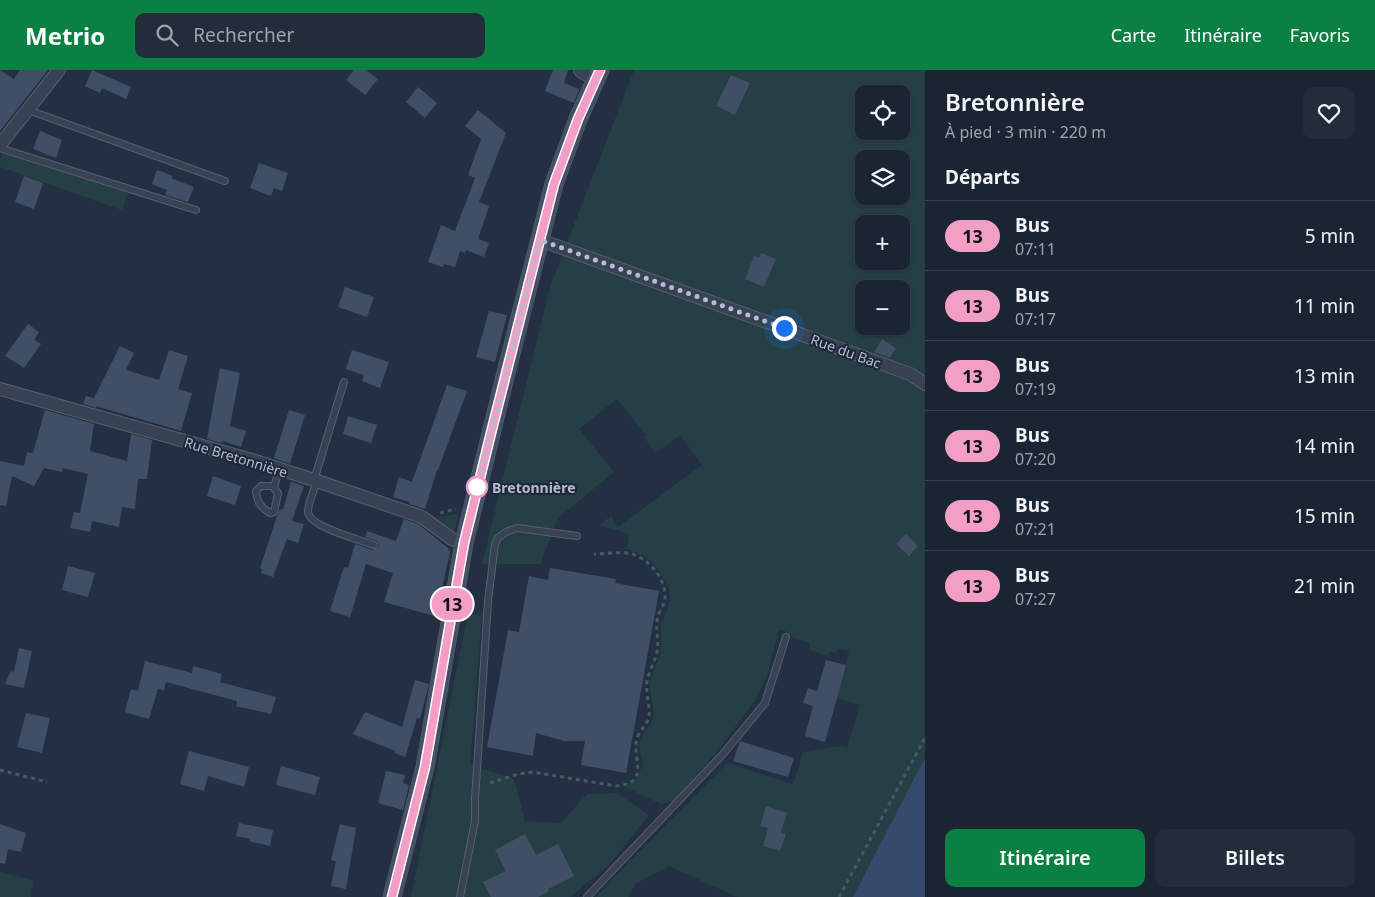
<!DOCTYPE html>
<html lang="fr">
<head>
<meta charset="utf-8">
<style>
  body { margin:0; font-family:"Noto Sans",sans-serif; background:#232c3a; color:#f1f3f6; height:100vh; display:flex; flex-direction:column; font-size:19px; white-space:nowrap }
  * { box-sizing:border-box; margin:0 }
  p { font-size:16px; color:#9fa4ac }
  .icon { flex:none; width:28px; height:28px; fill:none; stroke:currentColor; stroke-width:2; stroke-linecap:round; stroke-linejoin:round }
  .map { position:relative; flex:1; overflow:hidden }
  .panel { display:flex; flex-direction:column; background:#1a2432; width:450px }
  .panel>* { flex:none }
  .badge { padding:0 10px; border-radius:16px; font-size:18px; line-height:32px }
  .buttons { position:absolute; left:855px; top:15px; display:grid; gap:10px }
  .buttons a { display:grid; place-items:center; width:55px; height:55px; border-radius:10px; background:#1a2432; box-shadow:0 1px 4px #0004,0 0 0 1px #38414d; font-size:25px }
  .you { position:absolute; width:25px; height:25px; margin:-12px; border:4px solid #fff; border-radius:50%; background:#1a73e8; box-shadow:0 0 0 8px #1a73e833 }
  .map>.badge { position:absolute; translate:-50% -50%; box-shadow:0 0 0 2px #fff }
  h2 { padding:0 20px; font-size:19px; line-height:45px }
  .round { display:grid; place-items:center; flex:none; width:52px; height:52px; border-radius:10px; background:#232c3a }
  .headline { display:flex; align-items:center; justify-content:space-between; height:85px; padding:0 20px }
  h1 { font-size:24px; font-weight:600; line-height:38px }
  .action { display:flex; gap:10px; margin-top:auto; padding:10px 20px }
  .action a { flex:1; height:58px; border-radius:10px; background:#0b8043; color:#fff; font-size:20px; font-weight:600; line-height:58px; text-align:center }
  .action a+a { background:#232c3a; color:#f1f3f6 }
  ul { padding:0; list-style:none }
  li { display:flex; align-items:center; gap:15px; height:70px; padding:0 20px; border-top:1px solid #38414d }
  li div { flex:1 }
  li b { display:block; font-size:19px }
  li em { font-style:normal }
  li .badge { min-width:55px; font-weight:700; text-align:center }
  header { display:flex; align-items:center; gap:30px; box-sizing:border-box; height:70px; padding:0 25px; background:#0b8043; color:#fff }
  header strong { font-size:24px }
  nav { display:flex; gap:28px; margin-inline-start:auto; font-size:18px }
  .search { width:350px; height:45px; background:#232c3a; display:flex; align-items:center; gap:12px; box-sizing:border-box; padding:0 18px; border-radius:10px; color:#9fa4ac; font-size:19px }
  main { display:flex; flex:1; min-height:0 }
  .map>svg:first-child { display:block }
</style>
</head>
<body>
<header>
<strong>Metrio</strong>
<div class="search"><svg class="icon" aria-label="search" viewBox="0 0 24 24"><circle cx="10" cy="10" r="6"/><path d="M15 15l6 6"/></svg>Rechercher</div>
<nav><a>Carte</a><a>Itinéraire</a><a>Favoris</a></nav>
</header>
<main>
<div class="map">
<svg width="925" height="827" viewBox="0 0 925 827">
  <rect width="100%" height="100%" fill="#233043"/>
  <path fill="#253f44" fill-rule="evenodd" d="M634 0H925V827H737L669 796 635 814 628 827H595L727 693 793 714 803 682 841 676 847 678 860 635 837 628 849 581 838 579 836 583 830 581 828 586 809 580 810 573 794 568 785 561 779 560 767 606 755 630 719 679 674 731 661 734 625 717 635 712 643 694 639 675 641 667 652 652 654 645 649 613 660 586 661 575V553L669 536 670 526 669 518 658 499 646 487 627 479 629 464 599 455 611 446 618 457 702 395 680 365 655 383 644 367 647 366 617 329 579 359 614 402 558 448 540 494H482L550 217ZM864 24H901V61H864ZM864 89H901V126H864ZM864 154H901V191H864ZM864 219H901V256H864Z
    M4 82 128 123 122 140 0 97V88Z
    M456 444 458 445 455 461H452L439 449V447Z
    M468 543 482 545 470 694 514 709 525 751 561 753 587 724 617 723 649 745 608 796 570 827H411Z
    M0 802 33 810 31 827H0Z"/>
  <path fill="#354a6c" d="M925 688V827H853L915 707Z"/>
  <path fill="#414f66" d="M0 0 14 9 20 0H48L0 61Z
    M92 0 131 17 126 29 102 18 100 23 85 16Z
    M354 0H366L378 9 365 25 346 10Z
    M553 0H568L564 13 579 19 574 33 545 21Z
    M731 5 750 13 735 45 716 36Z
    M418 17 437 33 425 48 406 32Z
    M478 40 506 63 479 132 489 136 478 169 489 173 484 187 466 180 465 183 460 181 455 197 444 194 443 197 428 192 441 155 455 161 475 108 468 105 481 69 465 56Z
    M40 61 62 70 56 88 33 79Z
    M259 93 288 103 282 121 274 118 271 126 250 118Z
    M157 100 173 106 171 108 194 117 188 132 165 125 167 120 152 114Z
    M24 106 43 113 34 139 15 132Z
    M761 183 776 189 764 217 745 209 754 186 759 188Z
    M345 217 374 227 367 247 338 237Z
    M489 241 507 245 495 292 476 287Z
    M28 254 39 262 34 270 41 274 24 298 5 286Z
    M882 269 896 278 890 288 874 282Z
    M120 276 134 283 126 300 159 310 169 280 188 286 178 319 192 323 181 361 96 336V338L83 334 86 326 94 328Z
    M352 280 389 292 380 318 362 311 364 305 346 299Z
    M220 298 240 303 230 356 246 361 241 377 223 371 222 373 207 369Z
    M447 315 467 321 438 400H437L425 439 409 434 410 432 393 427 399 407 412 412Z
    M45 340 94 354 90 381 127 391 131 364 152 370 147 409H138L135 439 122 437 119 457 92 451 90 462 70 458 74 442 80 443 88 404 63 398 62 402 44 398 34 416 12 406 6 436 0 435V391L24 396 27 382 33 383Z
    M289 340 305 345 290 394 274 388Z
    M348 346 377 355 371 373 343 364Z
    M213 406 241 416 235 435 207 426Z
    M291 412 304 416 292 451 304 454 298 473 287 469 273 507 261 503 262 499 260 498 277 446 280 439 283 440Z
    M404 449 418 454 448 478 450 482 439 532H441L438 547 384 532 393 503 366 494 350 547 330 541 344 497 348 498 355 474 373 480 378 478 379 475 377 471 365 467 367 461 396 471Z
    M906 464 918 476 909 486 896 474Z
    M68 496 95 503 88 527 62 520Z
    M550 498 616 509 615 513 659 521 626 703 581 695 585 671H564L536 663 533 686 487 677 508 560 519 562 529 506 548 510Z
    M19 578 32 581 24 618 5 614 11 601 14 602Z
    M826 590 846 595 825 672 805 666 813 636 803 633 808 618 817 621Z
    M145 591 192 603 193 596 222 604 220 612 276 627 271 644 236 636 237 631 166 612 164 620 158 619 149 649 125 642 131 619 138 621Z
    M415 610 429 614 420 649 417 648 405 687 395 683V681L353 664 365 642 402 657Z
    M26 643 50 648 42 683 17 677Z
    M740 671 794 688 788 707 733 691Z
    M189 681 249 697 244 717 208 706 204 721 180 714Z
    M281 696 320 707 315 725 276 715Z
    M386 701 405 705 403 713 409 715 403 740 378 733Z
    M766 736 787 743 781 762 786 764 780 781 763 776 768 758 760 756Z
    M239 753 273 760 270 776 249 771 250 769 236 766Z
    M0 754 26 763 21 782 8 779 5 794 0 793Z
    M340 754 356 758 346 819 331 816 336 791 331 790Z
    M525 764 536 785 558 774 574 806 548 819 549 821 538 827H491L483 812 506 801 495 780Z"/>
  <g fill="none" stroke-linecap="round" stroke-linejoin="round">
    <g stroke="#556070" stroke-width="8">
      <path id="lane" d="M28 40 225 111
        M0 78 196 140
        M314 410 344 312
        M317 411C314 420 308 433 308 442 309 457 361 470 374 475
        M274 416H261L256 421C257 432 261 438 270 443L274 442 278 423 274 418 279 399
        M460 827 475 751V729L488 531 495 474 498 468 506 462 517 458 577 466
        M587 827 723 684 765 633 786 567"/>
    </g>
    <g stroke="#556070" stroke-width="14">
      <path id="street" d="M580 0 583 3 596 9
        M0 75 59 0
        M540 170 910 304 925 314
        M0 319 252 390 317 411 422 447 452 469 464 473"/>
    </g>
    <g stroke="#556070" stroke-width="19">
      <path id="secondary" d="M392 827 425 697 464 473 504 311 554 114 578 49 600 0"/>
    </g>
    <path stroke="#435c61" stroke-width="3" stroke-dasharray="4 4" stroke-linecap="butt" d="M440 443 456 439
      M0 700 47 712
      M490 713 518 704 533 702 616 716C652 713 631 687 637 669 639 660 649 654 649 645 650 634 645 622 647 611 649 601 655 592 657 582 659 572 656 562 657 552 657 542 665 536 665 527 666 509 649 489 632 484 620 481 606 484 594 484
      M839 827 925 668"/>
    <use href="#lane" stroke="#384252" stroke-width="6"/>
    <use href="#street" stroke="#384252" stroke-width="12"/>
    <use href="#secondary" stroke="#455066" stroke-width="18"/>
  </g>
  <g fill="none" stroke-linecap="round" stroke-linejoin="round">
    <g stroke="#fff" stroke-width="11">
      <path id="line" d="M392 827 425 697 464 473 490 367 554 114 578 49 600 0"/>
    </g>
    <use href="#line" stroke="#f39ec5" stroke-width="8"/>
    <path stroke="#b4bdcd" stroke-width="5" stroke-dasharray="0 9" d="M477 417 476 422 540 170 784 258"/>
  </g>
  <circle fill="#fff" stroke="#f39ec5" stroke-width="2.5" cx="477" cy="417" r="10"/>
  <g text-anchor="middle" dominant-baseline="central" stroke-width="4" stroke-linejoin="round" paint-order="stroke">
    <g font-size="14" fill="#b4bdcd" stroke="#1c2738">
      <text transform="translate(846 281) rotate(20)">Rue du Bac</text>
      <text transform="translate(236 387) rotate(17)">Rue Bretonnière</text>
    </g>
    <g font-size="14" font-weight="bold" fill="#b4bdcd" stroke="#1c2738" text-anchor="start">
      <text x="492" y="417">Bretonnière</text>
    </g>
  </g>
</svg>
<div class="buttons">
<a><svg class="icon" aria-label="locate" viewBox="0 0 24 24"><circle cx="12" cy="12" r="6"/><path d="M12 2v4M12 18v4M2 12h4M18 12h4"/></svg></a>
<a><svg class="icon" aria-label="layers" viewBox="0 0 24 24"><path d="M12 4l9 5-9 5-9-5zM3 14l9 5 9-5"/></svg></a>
<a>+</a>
<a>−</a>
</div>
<div class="you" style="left:784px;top:258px"></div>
<b class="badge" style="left:452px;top:534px;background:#f39ec5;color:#111">13</b>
</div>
<section class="panel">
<div class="headline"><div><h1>Bretonnière</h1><p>À pied · 3 min · 220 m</p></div><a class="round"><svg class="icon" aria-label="heart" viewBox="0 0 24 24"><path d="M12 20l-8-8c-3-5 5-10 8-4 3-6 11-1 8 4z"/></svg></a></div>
<h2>Départs</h2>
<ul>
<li><span class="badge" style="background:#f39ec5;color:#111">13</span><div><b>Bus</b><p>07:11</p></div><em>5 min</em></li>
<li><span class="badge" style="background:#f39ec5;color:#111">13</span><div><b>Bus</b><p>07:17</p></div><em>11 min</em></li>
<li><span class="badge" style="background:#f39ec5;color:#111">13</span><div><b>Bus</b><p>07:19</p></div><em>13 min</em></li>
<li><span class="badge" style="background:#f39ec5;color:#111">13</span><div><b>Bus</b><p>07:20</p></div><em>14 min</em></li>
<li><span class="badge" style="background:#f39ec5;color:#111">13</span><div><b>Bus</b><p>07:21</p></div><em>15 min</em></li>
<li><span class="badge" style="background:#f39ec5;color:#111">13</span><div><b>Bus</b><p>07:27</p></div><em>21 min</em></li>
</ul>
<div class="action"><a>Itinéraire</a><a>Billets</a></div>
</section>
</main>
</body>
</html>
